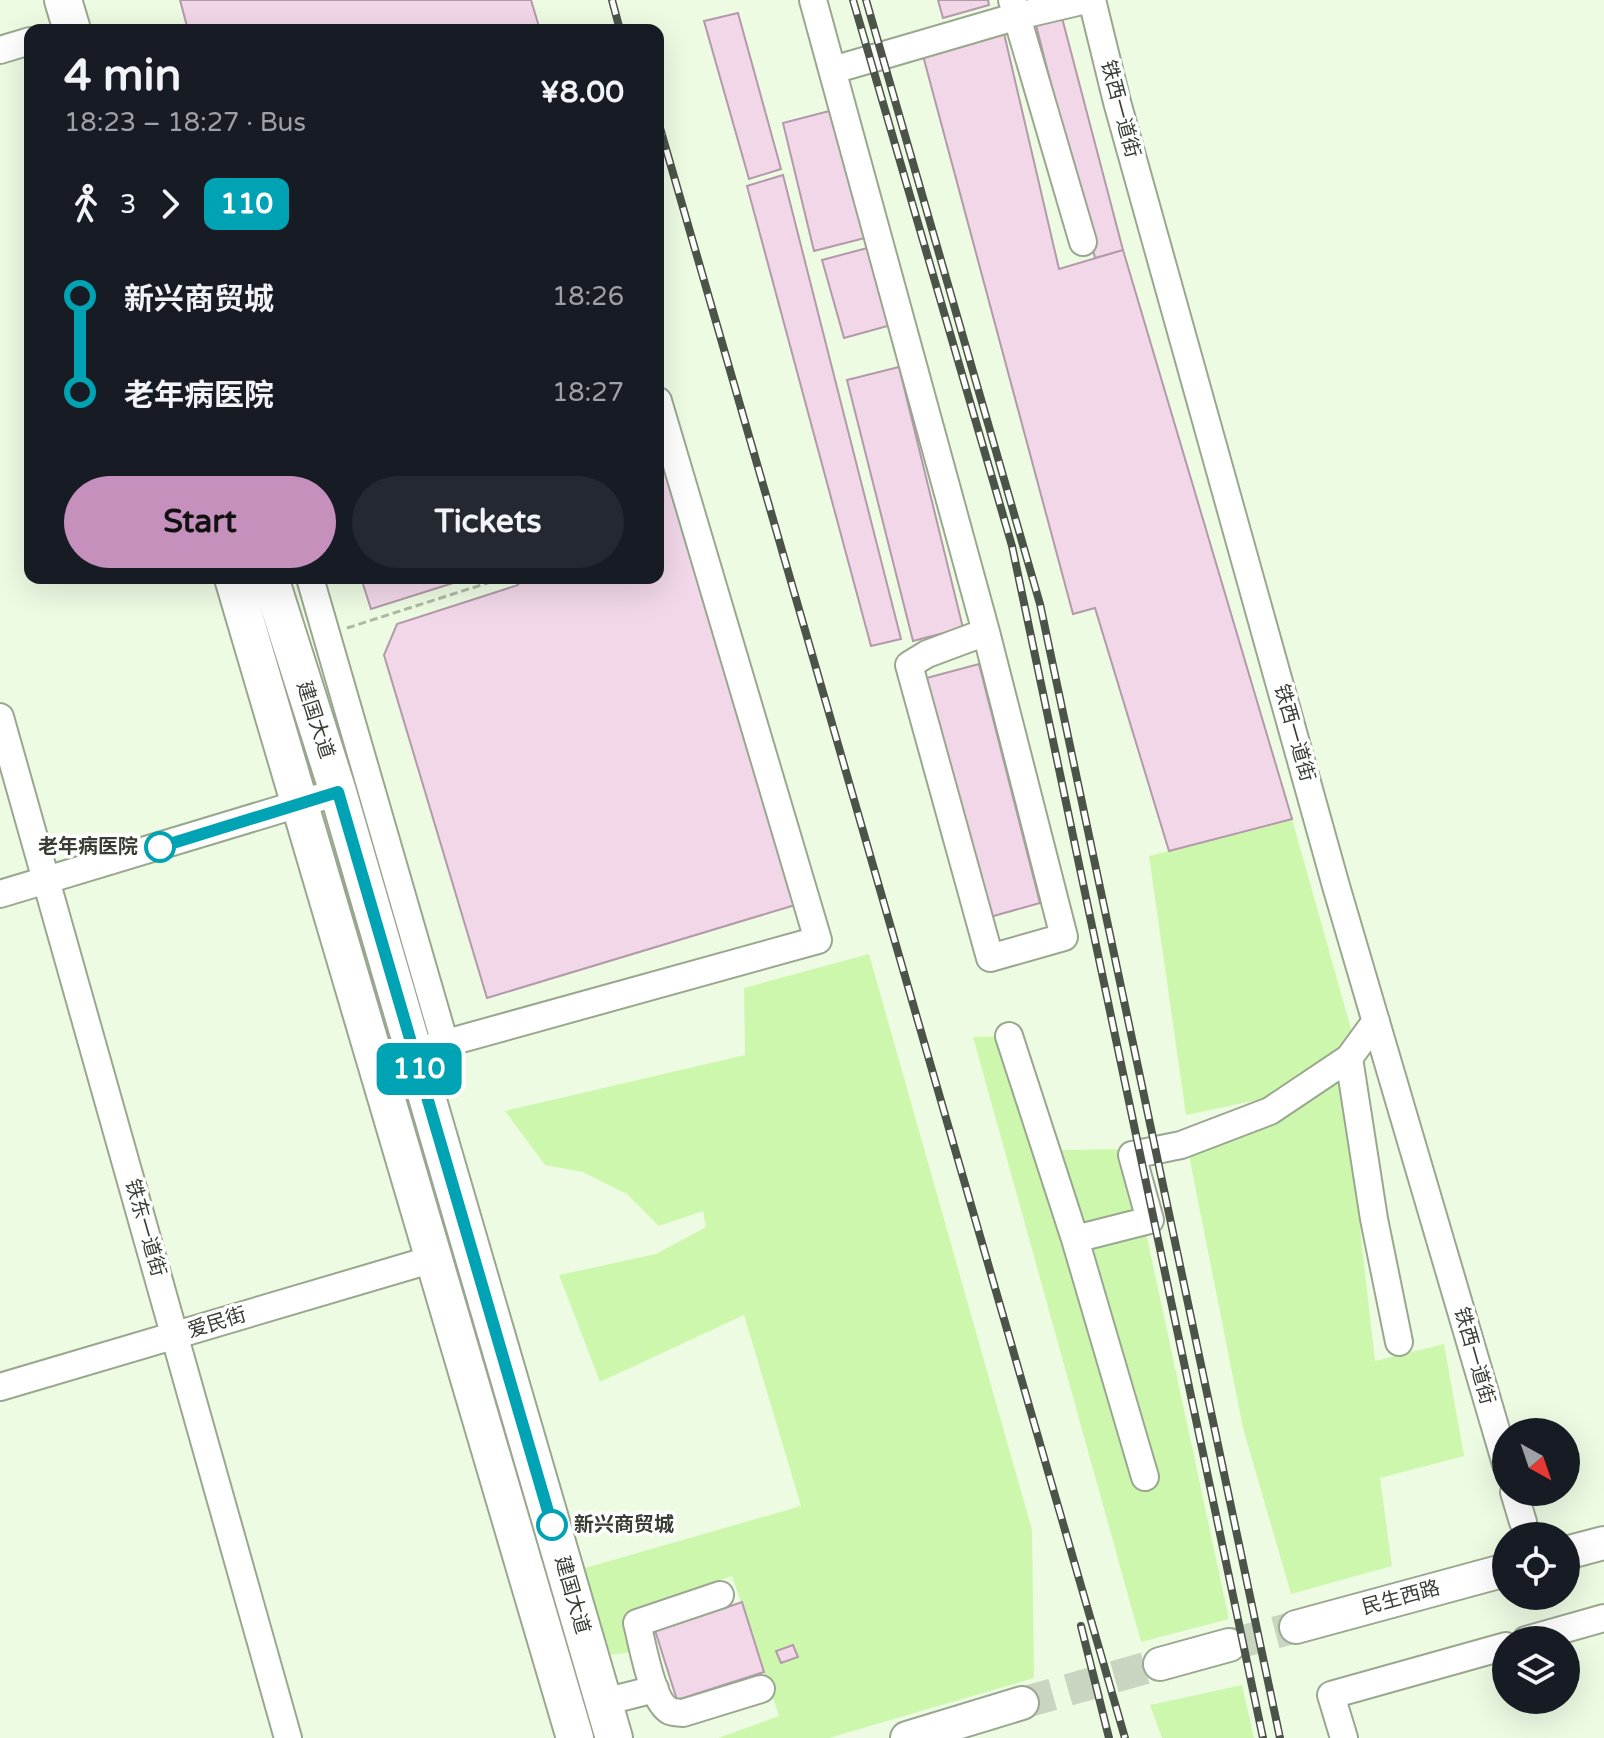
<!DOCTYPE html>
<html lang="en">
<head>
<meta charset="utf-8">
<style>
  body { margin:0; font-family:"Varela Round","Noto Sans SC",sans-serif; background:#242831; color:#f1f3f6; height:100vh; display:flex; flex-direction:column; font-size:30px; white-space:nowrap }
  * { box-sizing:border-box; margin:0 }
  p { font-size:26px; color:#9ea1a6 }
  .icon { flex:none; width:44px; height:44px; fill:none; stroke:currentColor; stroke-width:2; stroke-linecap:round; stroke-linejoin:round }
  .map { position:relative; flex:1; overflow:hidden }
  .drawer { position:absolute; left:24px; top:24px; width:640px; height:560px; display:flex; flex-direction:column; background:#171b24; border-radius:16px; box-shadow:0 8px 32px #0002 }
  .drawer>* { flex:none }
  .badge { padding:0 16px; border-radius:12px; font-size:28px; line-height:52px }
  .needle { width:52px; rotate:140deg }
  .buttons { position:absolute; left:1492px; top:1418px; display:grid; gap:16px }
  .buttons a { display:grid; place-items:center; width:88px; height:88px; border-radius:50%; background:#171b24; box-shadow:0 8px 32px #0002; font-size:40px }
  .map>.badge { position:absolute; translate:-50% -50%; box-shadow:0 0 0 4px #fff }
  .legs { display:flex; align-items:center; gap:12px; height:88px; padding:0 40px; font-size:26px }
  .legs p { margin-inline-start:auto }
  .overview { display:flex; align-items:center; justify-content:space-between; height:136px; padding:0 40px }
  h1 { font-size:44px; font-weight:700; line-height:60px }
  .primary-button { display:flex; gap:16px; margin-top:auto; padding:16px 40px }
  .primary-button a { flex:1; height:92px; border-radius:48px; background:#c590bc; color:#111; font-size:32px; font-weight:700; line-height:92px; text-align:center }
  .primary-button a+a { background:#242831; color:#f1f3f6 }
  ul { padding:0 40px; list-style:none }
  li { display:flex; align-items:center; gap:28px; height:96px; font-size:30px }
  li i { display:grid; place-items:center; width:12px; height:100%; margin:0 10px; background:currentColor }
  li i::after { content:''; width:20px; height:20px; margin:-10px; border:6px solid; border-radius:50%; background:#171b24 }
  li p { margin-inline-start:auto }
  li:first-child i { background:linear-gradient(#0000 50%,currentColor 0) }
  li:last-child i { background:linear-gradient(currentColor 50%,#0000 0) }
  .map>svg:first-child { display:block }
</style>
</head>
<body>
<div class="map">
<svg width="1604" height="1738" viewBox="0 0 1604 1738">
  <rect width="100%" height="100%" fill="#edfbe3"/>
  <path fill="#cef7ae" d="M1292 819 1355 1043 1277 1096 1186 1115 1149 856Z
    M869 954 1032 1530 1034 1678 829 1738H718L779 1716 732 1576 625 1613 633 1652 609 1655 585 1568 801 1506 744 1315 600 1382 559 1275 656 1254 706 1227 703 1211 659 1226 627 1194 583 1172 545 1165 505 1111 745 1055 744 988Z
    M1018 1036 1056 1150 1128 1149 1229 1619 1141 1642 973 1037Z
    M1343 1078 1375 1361 1444 1344 1464 1456 1380 1478 1392 1566 1291 1594 1243 1428 1185 1135 1282 1119 1320 1080Z
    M1242 1685 1254 1738H1162L1150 1705Z"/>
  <path fill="#f1d7e8" stroke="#b29aaa" stroke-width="2" d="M180 0H531L540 30H188Z
    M938 0H988L989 5 943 18Z
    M738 13 781 169 749 179 704 21Z
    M1061 14 1123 250 1095 258 1035 21Z
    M1003 29 1059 269 1123 250 1292 819 1169 851 1095 608 1073 614 922 52Z
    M837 109 865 238 814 251 783 123Z
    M783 175 901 639 871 646 747 186Z
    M871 247 891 325 844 338 822 260Z
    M899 367 963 628 913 641 847 380Z
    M658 449 795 905 487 998 384 655 397 624 518 585 522 578H658Z
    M361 578H469L371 609Z
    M979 664 1040 903 990 917 923 679Z
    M723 1602 725 1608 742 1602 764 1672 677 1700 653 1624Z
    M793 1645 798 1657 781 1663 776 1651Z"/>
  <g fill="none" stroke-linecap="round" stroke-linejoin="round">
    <path stroke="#c9d5c0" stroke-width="32" stroke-dasharray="32 16" stroke-linecap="butt" d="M1229 1645 1296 1627
      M1022 1703 1160 1664"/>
    <g stroke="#9aa790" stroke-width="30">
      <path id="minor" d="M813 0 986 632 1064 937 990 958 909 665 927 654 986 632
        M1012 0 1083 242
        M1092 0 1117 102 1336 886 1506 1464
        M0 50 30 41
        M833 70 1018 16 1086 0
        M310 578 445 1044
        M0 717 288 1738
        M0 894 338 792
        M1376 1021 1349 1058 1374 1219 1399 1342
        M1009 1036 1075 1239 1145 1477
        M414 1052 818 940 658 401
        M1075 1239 1150 1220 1132 1155 1181 1145 1270 1111 1349 1058
        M0 1387 433 1259
        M1514 1492 1523 1522
        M720 1595 637 1623C642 1642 652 1703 670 1711 672 1712 681 1713 683 1713L761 1689
        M1526 1640 1604 1618
        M604 1702 655 1689
        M1344 1738 1331 1695 1506 1646"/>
    </g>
    <g stroke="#9aa790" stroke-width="36">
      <path id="major" d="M1566 1553 1604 1543
        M1296 1627 1506 1570
        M1160 1664 1229 1645
        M907 1738 1022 1703"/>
    </g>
    <g stroke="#9aa790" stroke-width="40">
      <path id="highway" d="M63 0 72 30
        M233 578 575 1738
        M270 578 338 792 614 1738"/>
    </g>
    <path stroke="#aeb9a6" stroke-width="3" stroke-dasharray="8 4" stroke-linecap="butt" d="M347 628 503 578"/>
    <use href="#minor" stroke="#fff" stroke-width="26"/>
    <use href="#major" stroke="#fff" stroke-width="32"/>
    <use href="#highway" stroke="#fff" stroke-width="36"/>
    <g stroke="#4c5348" stroke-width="8">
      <path id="rail" d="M612 0 620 30
        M853 0 1012 546 1263 1738
        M866 0 1040 604 1280 1738
        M658 121 1125 1738
        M1081 1626 1109 1738"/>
    </g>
    <use href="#rail" stroke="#fff" stroke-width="5" stroke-dasharray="15" stroke-linecap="butt"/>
  </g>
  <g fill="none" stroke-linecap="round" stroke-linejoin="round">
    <g stroke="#fff" stroke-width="18">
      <path id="line-1" d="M160 847 338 792 552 1525"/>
    </g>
    <use href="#line-1" stroke="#00a3b4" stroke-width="12"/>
  </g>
  <g fill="#fff" stroke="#00a3b4" stroke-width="4">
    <circle cx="160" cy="847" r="14"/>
    <circle cx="552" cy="1525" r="14"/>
  </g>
  <g text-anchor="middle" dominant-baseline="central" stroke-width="7" stroke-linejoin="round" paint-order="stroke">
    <g font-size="20" fill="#383e34" stroke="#fff">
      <text transform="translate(1120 109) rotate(75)">铁西一道街</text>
      <text transform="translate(315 720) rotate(72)">建国大道</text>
      <text transform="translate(1294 733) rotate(74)">铁西一道街</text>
      <text transform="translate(145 1228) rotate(74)">铁东一道街</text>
      <text transform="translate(217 1323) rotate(-17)">爱民街</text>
      <text transform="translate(1474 1356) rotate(74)">铁西一道街</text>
      <text transform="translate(572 1595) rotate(74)">建国大道</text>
      <text transform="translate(1401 1598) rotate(-15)">民生西路</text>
    </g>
    <g font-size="20" font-weight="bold" fill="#383e34" stroke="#fff" text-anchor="end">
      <text x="138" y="847">老年病医院</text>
      <text x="574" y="1525" text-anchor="start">新兴商贸城</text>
    </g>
  </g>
</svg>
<div class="buttons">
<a><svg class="needle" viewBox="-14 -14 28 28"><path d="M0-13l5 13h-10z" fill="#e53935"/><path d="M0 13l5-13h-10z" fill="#9ea1a6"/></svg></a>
<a><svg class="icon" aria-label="locate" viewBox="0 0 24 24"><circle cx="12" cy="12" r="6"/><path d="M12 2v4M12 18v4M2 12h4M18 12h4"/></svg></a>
<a><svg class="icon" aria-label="layers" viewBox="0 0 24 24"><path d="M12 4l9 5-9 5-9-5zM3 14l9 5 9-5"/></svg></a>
</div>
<b class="badge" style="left:419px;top:1069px;background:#00a3b4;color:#fff">110</b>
<section class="drawer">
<div class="overview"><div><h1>4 min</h1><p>18:23 – 18:27 · Bus</p></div><b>¥8.00</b></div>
<div class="legs"><svg class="icon" aria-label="walk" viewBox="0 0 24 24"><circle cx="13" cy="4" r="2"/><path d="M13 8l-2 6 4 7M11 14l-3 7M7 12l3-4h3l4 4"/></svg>3<svg class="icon" aria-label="forward" viewBox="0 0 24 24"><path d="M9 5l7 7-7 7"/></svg><b class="badge" style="background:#00a3b4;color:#fff">110</b></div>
<ul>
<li><i style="color:#00a3b4"></i><b>新兴商贸城</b><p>18:26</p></li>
<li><i style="color:#00a3b4"></i><b>老年病医院</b><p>18:27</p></li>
</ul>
<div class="primary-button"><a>Start</a><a>Tickets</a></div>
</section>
</div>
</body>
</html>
